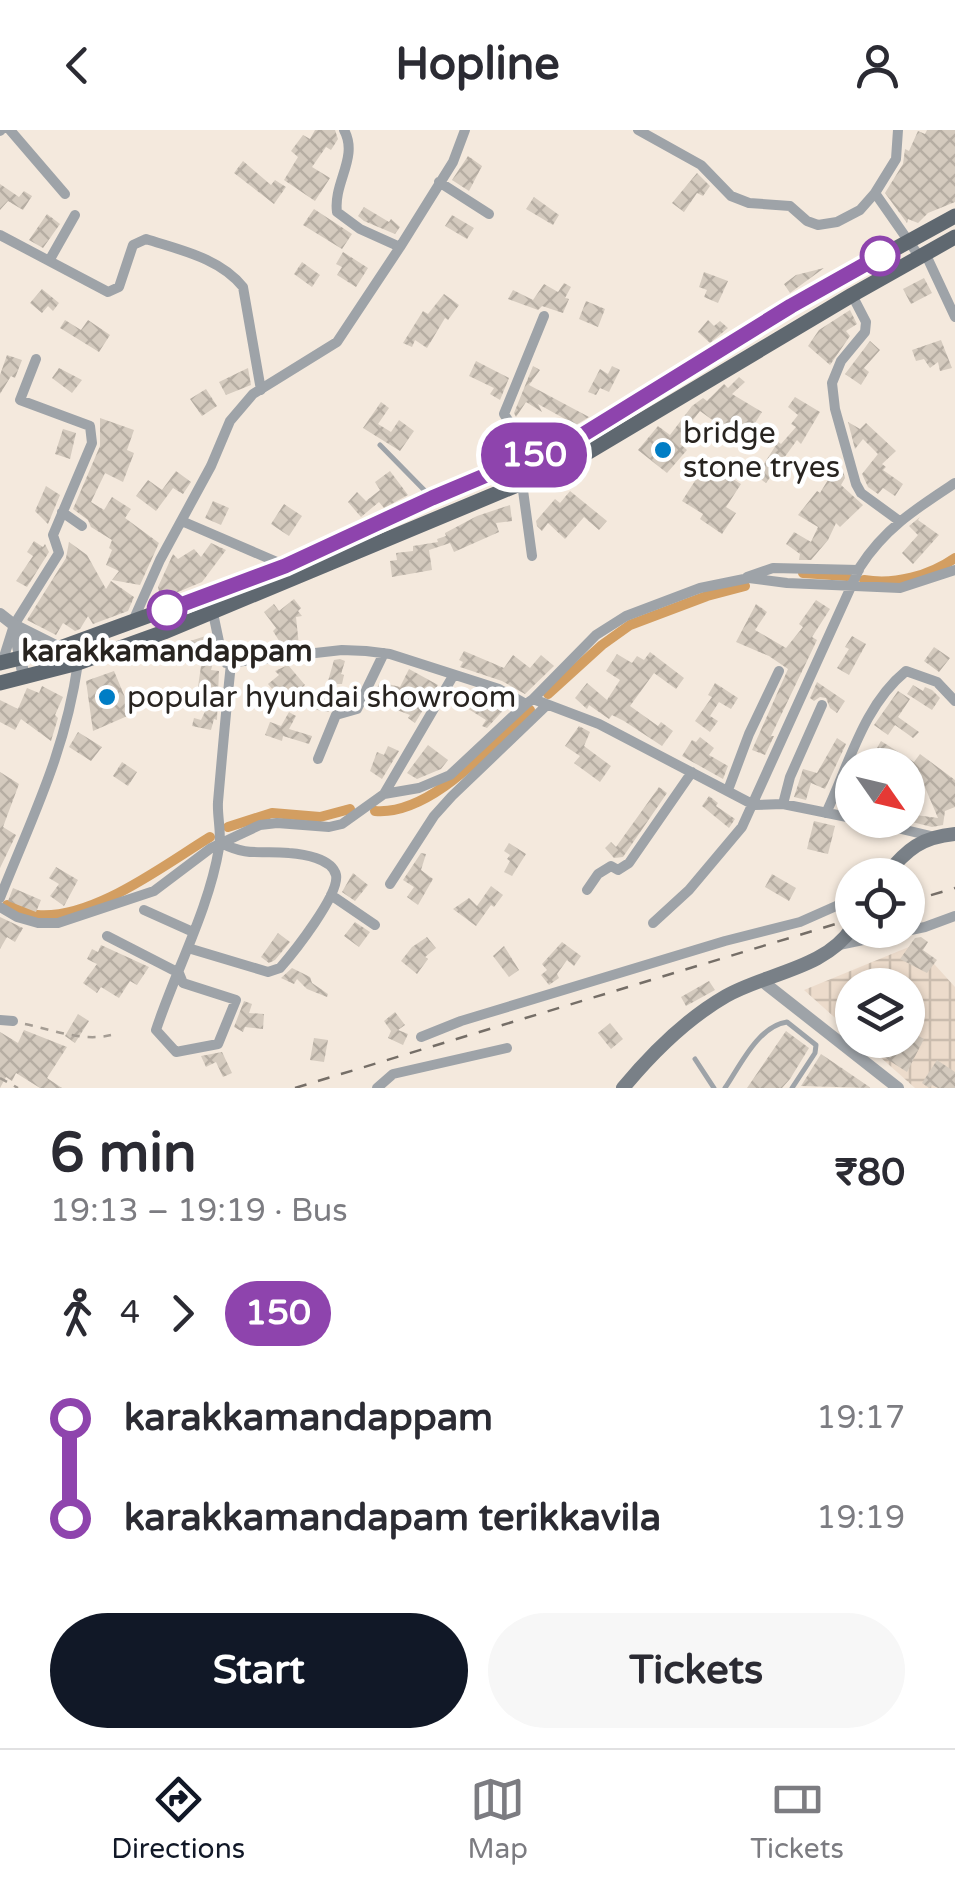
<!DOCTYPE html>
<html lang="en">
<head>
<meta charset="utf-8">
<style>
  body { margin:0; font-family:"Varela Round",sans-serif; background:#f7f7f7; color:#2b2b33; height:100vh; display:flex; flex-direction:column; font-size:38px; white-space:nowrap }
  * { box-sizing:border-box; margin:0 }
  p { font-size:32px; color:#7c7c81 }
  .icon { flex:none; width:55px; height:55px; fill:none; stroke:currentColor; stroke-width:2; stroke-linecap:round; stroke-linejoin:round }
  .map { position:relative; height:958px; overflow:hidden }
  .side { display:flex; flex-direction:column; background:#fff; flex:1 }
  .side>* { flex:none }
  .badge { padding:0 20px; border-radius:32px; font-size:35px; line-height:65px }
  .needle { width:65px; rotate:124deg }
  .buttons { position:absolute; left:835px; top:618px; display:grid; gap:20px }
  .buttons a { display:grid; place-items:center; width:90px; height:90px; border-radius:50%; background:#fff; box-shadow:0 2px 8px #0004; font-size:50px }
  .map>.badge { position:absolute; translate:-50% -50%; box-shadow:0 0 0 5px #fff }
  .legs { display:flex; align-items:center; gap:15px; height:110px; padding:0 50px; font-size:32px }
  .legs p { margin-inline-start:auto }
  .summary { display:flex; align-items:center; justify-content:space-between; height:170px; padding:0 50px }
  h1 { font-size:55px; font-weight:700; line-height:75px }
  .action { display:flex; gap:20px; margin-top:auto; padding:20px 50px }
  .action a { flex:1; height:115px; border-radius:60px; background:#111827; color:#fff; font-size:40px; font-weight:700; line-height:115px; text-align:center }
  .action a+a { background:#f7f7f7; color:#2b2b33 }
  ul { padding:0 50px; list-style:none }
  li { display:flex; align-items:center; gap:35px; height:100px; font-size:38px }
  li i { display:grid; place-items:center; width:15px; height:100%; margin:0 12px; background:currentColor }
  li i::after { content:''; width:25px; height:25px; margin:-12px; border:8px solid; border-radius:50%; background:#fff }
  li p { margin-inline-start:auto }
  li:first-child i { background:linear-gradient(#0000 50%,currentColor 0) }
  li:last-child i { background:linear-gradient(currentColor 50%,#0000 0) }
  header { display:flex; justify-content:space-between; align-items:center; height:130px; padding:0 50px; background:#fff; font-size:45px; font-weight:700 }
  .menu { display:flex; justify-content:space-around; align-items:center; height:140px; border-top:2px solid #e1e1e2; background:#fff; font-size:28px; color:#7c7c81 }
  .menu a { display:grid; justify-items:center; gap:5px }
  .menu .active { color:#111827 }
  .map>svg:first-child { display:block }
</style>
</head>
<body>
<header><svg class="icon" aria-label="back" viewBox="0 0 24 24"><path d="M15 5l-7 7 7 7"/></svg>Hopline<svg class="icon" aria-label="person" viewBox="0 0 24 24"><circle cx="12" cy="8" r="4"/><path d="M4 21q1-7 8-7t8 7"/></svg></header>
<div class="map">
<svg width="955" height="958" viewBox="0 0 955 958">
  <defs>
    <pattern id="industrial-grid" width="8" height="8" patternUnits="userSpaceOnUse" patternTransform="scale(2.5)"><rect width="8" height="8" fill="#ecdbcb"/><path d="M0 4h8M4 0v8" fill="none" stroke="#cabcae"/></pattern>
    <pattern id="building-cross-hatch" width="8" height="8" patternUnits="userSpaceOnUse" patternTransform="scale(2.5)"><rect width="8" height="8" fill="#d4cabe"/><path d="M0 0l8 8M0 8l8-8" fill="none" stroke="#b6ada3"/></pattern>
  </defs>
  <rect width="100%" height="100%" fill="#f4e9dd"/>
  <path fill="url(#industrial-grid)" d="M916 814 955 857V958H915L861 910H908V855H852V903L804 860Z"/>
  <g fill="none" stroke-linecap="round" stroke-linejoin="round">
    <path stroke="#d39e61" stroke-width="10" d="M803 443 847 446
      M864 450C895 455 929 446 955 428
      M548 564 602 515 630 495 707 466 745 456
      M375 681C431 686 491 615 530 580
      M228 697 272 683 320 687 350 679
      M7 775C17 779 27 784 37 785 93 790 164 735 210 707"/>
  </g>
  <path fill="url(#building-cross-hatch)" d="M315 0H335L338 9 331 20 326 17 312 37 330 48 315 71 284 50 298 27 291 21 303 5 310 9Z
    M927 0H955V72L928 83 918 93 908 89 907 93 885 63 903 34 905 19 909 21 918 1 925 4Z
    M468 26 482 36 469 61 452 50Z
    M243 31 271 55 275 50 286 57 274 74 234 43Z
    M697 43 710 56 703 66 697 63 684 82 672 73Z
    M0 54 19 67 24 61 32 66 23 80 8 71 0 80Z
    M534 67 559 85 553 95 526 79Z
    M364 77 389 92 391 89 400 97 395 104 364 91 358 86Z
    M314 79 352 104 342 119 303 95Z
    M47 84 60 94 43 118 29 110Z
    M452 85 474 98 467 109 445 96Z
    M343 122 368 138 356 157 337 145 342 137 336 134Z
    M302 132 320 145 312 157 294 144Z
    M824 138 790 163 784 154 796 145Z
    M704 142 728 151 718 173 704 167 707 160 699 157Z
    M924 148 932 163 911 174 903 159Z
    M564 153 571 157 565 168 569 169 563 183 542 176 538 180 508 169 513 160 533 170 544 154 558 162Z
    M42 159 59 173 53 181 48 176 42 183 30 173Z
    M444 164 459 175 448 190 445 188 427 218 415 210 412 217 403 213 423 181 428 184Z
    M586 171 605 179 598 197 579 189Z
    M850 180 857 194 846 201 850 206 830 235 808 216 819 200Z
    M65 190 81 200 88 190 110 205 99 222 60 198Z
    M708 190 714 196 720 191 728 198 710 213 698 202Z
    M941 210 952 238 940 241 938 232 930 238 924 229 916 231 912 220Z
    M870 211 880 220 864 238 869 242 861 255 845 244Z
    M7 225 22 230 15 248 11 246 0 264V245Z
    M476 231 509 248 500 270 490 264 494 258 469 246Z
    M533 236 540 240 529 255 589 287 576 295 538 274 542 282 526 272 516 287 514 283Z
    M612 236 620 240 609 262 600 258 596 265 588 262 600 239 608 244Z
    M59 238 82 250 72 263 52 248Z
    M248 238 251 255 226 265 219 252Z
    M739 247 745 252 732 264 762 282 743 312 700 281 689 295 693 299 680 314 687 320 667 343 638 320 658 296 670 305 692 276 703 268 707 271 724 254 728 258Z
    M206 259 217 276 202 286 190 269Z
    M795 267 820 282 801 314 797 310 766 353 756 346 778 312 781 314 796 297 791 294 798 285 788 277Z
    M381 272 389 278 378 294 391 302 399 290 414 301 400 321 363 298Z
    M100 288 134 300 127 320 134 323 123 352 105 343 91 372 104 380 112 367 131 379 125 388 159 413 140 455 112 450 119 441 106 435 112 420 109 418 112 410 91 397 88 390 73 379 100 316Z
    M848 292 860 299 866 293 896 321 882 334 886 337 883 340 903 354 895 366 883 358 878 364 868 357 862 344 878 324 863 309 855 319Z
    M63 299 76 303 70 329 55 324Z
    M699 327 741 354 726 377 736 383 722 404 700 389 703 384 682 371 700 343 691 337Z
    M837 335 842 338 845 348 841 355 863 375 840 397 836 393 828 410 811 430H799L800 424 786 414 794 402 811 412 818 397 798 385 817 361 820 363Z
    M176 341 191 352 183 364 173 358 156 381 136 366 148 350 162 360Z
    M390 341 408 365 384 378 379 372 361 387 348 372 357 362 366 371 380 360 375 352Z
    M46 356 60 365 48 394 35 381Z
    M570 361 607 391 599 400 584 387 565 409 548 393 542 401 537 396 536 391 555 369 560 373Z
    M213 371 229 378 221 395 205 388Z
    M284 374 302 386 289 406 271 394Z
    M510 375 512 391 496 393 499 402 454 422 450 413 429 420 432 440 392 447 390 431 397 430 396 423 413 421V416L438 412 437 409 446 406 445 403 477 386Z
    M920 387 918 390 939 405 913 434 902 423 918 405 909 396Z
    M34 411 43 417 45 414 49 422 27 457 16 451 33 426 27 422Z
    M69 412 87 425 106 459 111 451 134 467 128 481 93 494 88 486 80 499 75 501 63 493 56 505 27 490 66 428Z
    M211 413 226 420 202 452 161 469 158 457 173 424 178 429 194 419 201 427Z
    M294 469 301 478 298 481 302 486 296 487 299 516 276 519 275 515 281 514 273 501 276 498 264 482 274 474 279 481Z
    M816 470 830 479 812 507 817 510 771 606H774L765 625 752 620 788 539 769 526 736 512 756 474 767 482 755 500 786 518 803 497 799 494Z
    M209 505 214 529 211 540 219 541 217 590 214 589 211 600 192 596 194 588 201 590 209 573 203 571 206 559 198 557 203 522 178 534 171 517Z
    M852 506 866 514 849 545 837 538 849 519 845 517Z
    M934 517 950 528 939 542 924 531Z
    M464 521 504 538 513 525 530 538 541 525 554 536 525 564 502 551 460 537 463 532 459 530Z
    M650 522 684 548 676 559 654 543 630 576 658 596 661 592 673 601 662 616 624 591 612 585 609 589 589 575 587 579 575 568 587 553 607 570 620 550 606 541 617 524 632 533 637 526 644 530Z
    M340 529 345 531 341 544 344 545 342 554H337L332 571 338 573V575L328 582 313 579 318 567 323 569 334 530Z
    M288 535 305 555 284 573 268 554 279 545 275 541Z
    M409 539 438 555 415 593 408 588 410 585 371 570 380 552 400 557Z
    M114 541 132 584 93 601 86 551Z
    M817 552 845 571 837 583 830 578 826 568 820 567 814 571 810 568Z
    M715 553 738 568 731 579 719 572 710 586 718 591 710 602 695 591 712 567 708 565Z
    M913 555 923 561 925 557 932 560 940 568 932 580 907 564Z
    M42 556 63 567 55 585 58 588 51 611 21 589 15 600 0 592V570L18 579 27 558 39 563Z
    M471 560 493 573 496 567 509 574 487 598 482 596 486 590 462 575Z
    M898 561 910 569 898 587 919 602 913 608 895 595 888 605 874 595Z
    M289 582 296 586 289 599 312 606 309 614 283 606 282 611 265 605 270 592 281 596Z
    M579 596 590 602 584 616 611 636 600 652 574 633 580 626 565 616Z
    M78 602 102 617 91 631 69 617Z
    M700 607 714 618 709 625 728 636 723 649 682 626 692 610 696 612Z
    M837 608 846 614 825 659 811 653 806 670 794 667 803 639 817 643Z
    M881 611 914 632 920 624 955 650V677L945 681 943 695 932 697 908 691V684L938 688 924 655 908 643V635L877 618Z
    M428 615 448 630 441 639 417 649 407 643Z
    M388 616 399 621 382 649 370 641 377 622 384 625Z
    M122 632 137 642 128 656 113 646Z
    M0 642 19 654 3 697 16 705 0 738Z
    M659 657 667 663 623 727 614 728 605 718 611 712 616 717Z
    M709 666 718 673 716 676 735 689 729 698 702 676Z
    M814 691 835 696 828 724 807 719Z
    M509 713 526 724 512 746 504 742 510 731 507 729 510 725 504 721Z
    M421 723 426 724 421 740 433 749 418 775 407 767 414 757 403 750Z
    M56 737 78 750 64 776 50 766 59 754 49 748Z
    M353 743 368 755 355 771 342 762Z
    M772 744 796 758 789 771 765 757Z
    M491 756 503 765 494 777 491 775 476 796 453 779 469 768 477 776Z
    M13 758 41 770 36 782 8 771Z
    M0 787 23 798 15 812 7 807 0 819Z
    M355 792 370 802 359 817 344 806Z
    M278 803 290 812 275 830 269 833 261 827Z
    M427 807 436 818 425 827 428 829 417 844 401 831 412 817Z
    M921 807 928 812 923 820 937 830 927 843 900 829 915 808Z
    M562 812 581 826 574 836 567 830 557 844 559 848 549 855 541 845 547 840 542 834Z
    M101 815 149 837 137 855 130 851 119 868 101 857 97 863 83 853 97 834 87 829 92 819 98 822Z
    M504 816 519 840 509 847 493 826Z
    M292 838 310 847 312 853 328 864 327 867 307 859 297 849 294 854 281 848Z
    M709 851 715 860 686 876 681 867Z
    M244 871 252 874 249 883 264 884 263 899 245 897 243 902 234 897Z
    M395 882 405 895 398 900 408 904 403 915 388 908 391 901 384 891Z
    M78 884 89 891 75 913 65 906Z
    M610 893 623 909 611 919 598 903Z
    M24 900 67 917 47 948 62 958H40L16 943 12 951 6 947 0 958V902L18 913Z
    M908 900 924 909 907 942 876 922 884 910H908Z
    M786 901 809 918 790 949 782 958H747Z
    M314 908 328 910 324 932 310 930Z
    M222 922 232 943 223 947 216 932 206 937 201 926Z
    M821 924 849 943 871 958 801 956Z
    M937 930 955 942V958H938L932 955 929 958 922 953Z"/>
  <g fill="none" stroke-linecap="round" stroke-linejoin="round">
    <path stroke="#a59d94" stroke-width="2.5" stroke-dasharray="8 8" stroke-linecap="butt" d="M25 894C54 900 82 912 111 905
      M0 948 18 958"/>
    <path stroke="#9ea3a8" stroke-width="5" d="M380 315 431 367
      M695 929 714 958
      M725 958C740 936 758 896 787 892L816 915 815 923 792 958"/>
    <path stroke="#9ea3a8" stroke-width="10" d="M10 0 65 64
      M344 0C359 27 333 53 337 82L360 99 400 117 453 32 465 0
      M638 0 701 35 731 66 749 73 790 76 807 91 818 95 837 92 860 80 875 63 919 126
      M0 1 1 0
      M439 52 489 84
      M875 63 896 29 898 0
      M0 105 108 162 119 157 133 115 146 109C180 120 220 128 243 157L261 260
      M925 123 955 187
      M49 131 75 85
      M852 165 866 192 865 202 841 231 832 253 835 279 856 354 861 363 898 390
      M521 330 513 298 504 284 544 186
      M522 353 532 426
      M62 382 82 396
      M184 392 284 435
      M747 447 773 438 859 440
      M213 483 222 526 226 533 342 520 366 521 390 524 499 559 526 574 533 569 599 594 754 675 783 674 852 688
      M133 491 160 430 211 336 230 291 253 264 337 212 400 117
      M2 533 14 495 59 423 53 405 92 313 90 296 20 270 36 229
      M533 569 596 505 626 486 700 458 749 448 787 453 900 458 955 440
      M318 629 336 585 357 579 384 523
      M728 660 749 604 779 541
      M384 664 453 546
      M783 674 790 647 822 575
      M826 683C849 635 863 576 906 541L937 552 955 571
      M863 690 931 706
      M390 754 434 686 452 666 547 575
      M587 760 598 744 611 736 618 740 629 733 692 642
      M331 765 375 795
      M0 768C33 685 65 623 78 533
      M0 777 17 787 38 793H58L154 761 211 718 260 695 277 693 329 697 342 694 384 664 419 658 450 645 526 574
      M144 780 193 802
      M653 793 689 760 742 697 860 437C885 398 917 378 955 353
      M107 806 179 843 183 853 236 870 218 914 176 922 156 900C175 842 209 779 219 718 222 703 217 687 218 672 222 626 226 580 231 534
      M839 815 925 797 955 786
      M188 818 268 842 280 838C294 822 340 764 336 745 332 728 302 724 289 723 260 720 249 727 221 713
      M0 890 13 891
      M421 907 461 891 725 811 800 792 852 769
      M377 958 393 944 507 918"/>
    <path stroke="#9ea3a8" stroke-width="12" d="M0 484 14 495 24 548
      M14 495 60 518 78 533
      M762 851 898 958"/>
    <path stroke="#798087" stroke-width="14" d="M886 745C907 719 922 707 955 704
      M623 958C652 923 686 889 726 866 766 843 825 839 852 798"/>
    <path stroke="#5f6870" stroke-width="15" d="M0 533 57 519 285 436 432 368 584 304 791 176 955 86
      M0 553 78 533 164 502 570 333 852 165 955 107"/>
    <path stroke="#756e67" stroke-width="2.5" stroke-dasharray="12 12" stroke-linecap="butt" d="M908 772 955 758
      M295 958 852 789"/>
  </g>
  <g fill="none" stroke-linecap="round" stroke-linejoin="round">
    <g stroke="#fff" stroke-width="22">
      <path id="line-1" d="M167 480 285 436 432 368 584 304 791 176 880 126"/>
    </g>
    <use href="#line-1" stroke="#8e44ad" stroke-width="15"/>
  </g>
  <g fill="#fff" stroke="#8e44ad" stroke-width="5">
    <circle cx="880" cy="126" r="18"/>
    <circle cx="167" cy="480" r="18"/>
  </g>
  <g fill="#007dc5" stroke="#fff" stroke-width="4">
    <circle cx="663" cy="320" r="10"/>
    <circle cx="107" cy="567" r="10"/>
  </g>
  <g text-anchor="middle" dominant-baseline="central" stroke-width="9" stroke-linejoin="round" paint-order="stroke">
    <g font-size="30" fill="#282420" stroke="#fff" text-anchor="start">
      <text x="683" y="303">bridge<tspan x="683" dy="34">stone tryes</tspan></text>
      <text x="127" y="567">popular hyundai showroom</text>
    </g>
    <g font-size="30" font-weight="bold" fill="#282420" stroke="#fff">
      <text x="167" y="521">karakkamandappam</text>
    </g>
  </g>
</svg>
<div class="buttons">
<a><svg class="needle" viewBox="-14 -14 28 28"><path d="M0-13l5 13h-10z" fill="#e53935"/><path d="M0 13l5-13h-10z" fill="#7c7c81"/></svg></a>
<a><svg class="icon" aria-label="locate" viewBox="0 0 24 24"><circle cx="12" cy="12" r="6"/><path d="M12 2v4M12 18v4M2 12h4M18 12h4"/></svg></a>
<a><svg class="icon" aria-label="layers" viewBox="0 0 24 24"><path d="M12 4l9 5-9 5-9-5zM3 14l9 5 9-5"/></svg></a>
</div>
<b class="badge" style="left:534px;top:325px;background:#8e44ad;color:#fff">150</b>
</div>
<section class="side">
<div class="summary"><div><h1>6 min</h1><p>19:13 – 19:19 · Bus</p></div><b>₹80</b></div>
<div class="legs"><svg class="icon" aria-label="walk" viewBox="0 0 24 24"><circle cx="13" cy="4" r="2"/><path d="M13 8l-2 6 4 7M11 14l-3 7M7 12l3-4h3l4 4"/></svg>4<svg class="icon" aria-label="forward" viewBox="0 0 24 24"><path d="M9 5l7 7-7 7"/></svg><b class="badge" style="background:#8e44ad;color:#fff">150</b></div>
<ul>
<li><i style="color:#8e44ad"></i><b>karakkamandappam</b><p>19:17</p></li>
<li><i style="color:#8e44ad"></i><b>karakkamandapam terikkavila</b><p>19:19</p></li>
</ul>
<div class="action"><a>Start</a><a>Tickets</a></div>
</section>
<nav class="menu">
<a class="active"><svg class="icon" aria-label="directions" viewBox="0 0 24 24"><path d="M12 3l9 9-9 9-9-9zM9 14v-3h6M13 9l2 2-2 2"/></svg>Directions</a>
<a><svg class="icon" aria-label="map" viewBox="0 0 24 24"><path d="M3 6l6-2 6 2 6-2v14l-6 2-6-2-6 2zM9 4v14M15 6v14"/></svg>Map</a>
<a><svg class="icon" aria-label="tickets" viewBox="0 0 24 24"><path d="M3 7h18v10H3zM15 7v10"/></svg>Tickets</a>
</nav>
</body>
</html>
